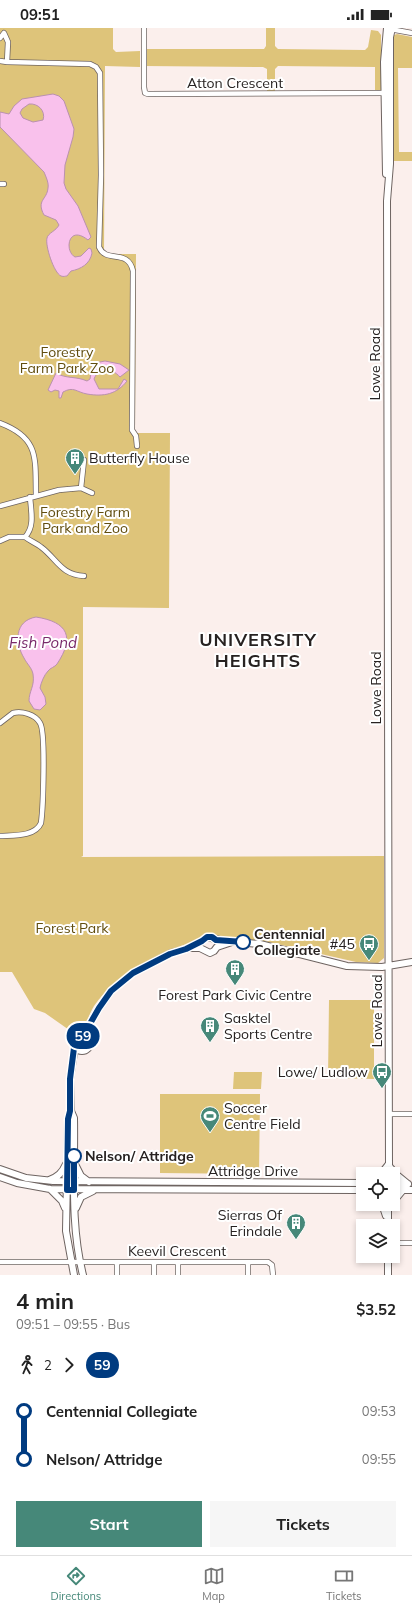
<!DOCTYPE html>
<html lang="en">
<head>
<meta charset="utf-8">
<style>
  body { margin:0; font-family:Mulish,sans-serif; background:#f6f6f6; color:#222; height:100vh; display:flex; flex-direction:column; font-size:15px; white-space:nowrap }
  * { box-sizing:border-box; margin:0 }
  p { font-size:13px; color:#767676 }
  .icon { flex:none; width:22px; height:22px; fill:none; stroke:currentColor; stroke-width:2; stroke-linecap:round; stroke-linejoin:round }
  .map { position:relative; height:1247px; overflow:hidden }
  .side { display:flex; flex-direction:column; background:#fff; flex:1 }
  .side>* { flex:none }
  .badge { padding:0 8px; border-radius:13px; font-size:14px; line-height:26px }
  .fabs { position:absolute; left:356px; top:1139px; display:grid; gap:8px }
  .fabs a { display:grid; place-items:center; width:44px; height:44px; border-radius:0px; background:#fff; box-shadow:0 2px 6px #0003; font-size:20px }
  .map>.badge { position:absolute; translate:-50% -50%; box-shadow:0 0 0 2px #fff }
  .legs { display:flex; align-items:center; gap:6px; height:44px; padding:0 16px; font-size:13px }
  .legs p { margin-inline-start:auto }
  .overview { display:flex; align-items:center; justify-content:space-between; height:68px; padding:0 16px }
  h1 { font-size:22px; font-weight:700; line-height:30px }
  .button { display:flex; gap:8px; margin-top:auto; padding:8px 16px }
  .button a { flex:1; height:46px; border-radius:0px; background:#468879; color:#fff; font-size:16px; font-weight:700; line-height:46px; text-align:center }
  .button a+a { background:#f6f6f6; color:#222 }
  ul { padding:0 16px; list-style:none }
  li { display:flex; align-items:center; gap:14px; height:48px; font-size:15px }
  li i { display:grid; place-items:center; width:6px; height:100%; margin:0 5px; background:currentColor }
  li i::after { content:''; width:10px; height:10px; margin:-5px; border:3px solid; border-radius:50%; background:#fff }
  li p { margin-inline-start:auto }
  li:first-child i { background:linear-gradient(#0000 50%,currentColor 0) }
  li:last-child i { background:linear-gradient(currentColor 50%,#0000 0) }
  .status { display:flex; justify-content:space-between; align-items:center; height:28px; padding:0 20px; background:#fff; direction:ltr }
  .status svg { height:11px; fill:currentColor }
  .dock { display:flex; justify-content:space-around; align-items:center; height:56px; border-top:1px solid #e0e0e0; background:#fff; font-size:11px; color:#767676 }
  .dock a { display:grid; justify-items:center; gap:2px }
  .dock .selected { color:#468879 }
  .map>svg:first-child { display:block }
</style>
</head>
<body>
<div class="status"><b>09:51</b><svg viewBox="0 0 49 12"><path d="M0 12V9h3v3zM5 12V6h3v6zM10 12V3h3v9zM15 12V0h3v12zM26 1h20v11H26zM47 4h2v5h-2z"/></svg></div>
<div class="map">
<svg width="412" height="1247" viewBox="0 0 412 1247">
  <rect width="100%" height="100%" fill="#fbefec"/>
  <path fill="#dec47a" d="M0 0H113V21L116 24 140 23V39L105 38 104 226H136L135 405H170L169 580 83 579V828L81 829 384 828V930L378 935 356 934 264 913 217 908C208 902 202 911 192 914 155 927 117 945 94 978 89 986 87 995 82 1003L78 1006 72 1004 45 985 34 981 12 944H0Z
    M266 0H275V18L278 21 365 22 368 19 371 2 378 3 381 7V62H375V39L278 38 275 41V66H267V41L263 39 144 38V21H264L266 18Z
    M397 6 412 9V40H398L399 124H412V133H393V12L394 7Z
    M329 972H374V1051L328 1050Z
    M234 1044H262L261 1061H233Z
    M160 1066H260L259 1146 160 1145Z"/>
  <path fill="#f9c1ec" stroke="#ba91af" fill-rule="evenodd" d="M53 66 59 68 64 73 74 101 73 109 65 137 64 155 66 161 78 178 91 209 88 212C68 196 64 223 75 229L81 228 89 220 91 221 92 225C90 236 81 241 71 243L67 248C65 248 64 249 61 248 54 245 45 218 47 210 48 205 56 203 59 197L56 192 44 187C36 172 47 172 48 160 49 155 46 149 44 144L0 99V84L9 86 14 78 22 71ZM29 76C38 75 46 83 43 92L33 94 23 90 20 85 22 81Z
    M105 333 120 336 129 342 120 349C112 340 99 338 94 351L99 361H118L124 351 127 353C117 366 104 369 87 366 76 364 74 358 63 364L61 370H59V363L55 362 51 364 48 362 56 345C66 351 76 348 87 353L90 351 92 339 95 335Z
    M36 589C68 594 75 609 57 636 55 639 50 640 48 643 44 647 41 655 40 660L45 669 46 676 40 682 34 681 29 673C29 663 35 658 33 646 32 640 27 636 24 630 15 615 14 593 36 589Z"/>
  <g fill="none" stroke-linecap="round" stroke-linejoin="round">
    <g stroke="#6e6461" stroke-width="6">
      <path id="street" d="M144 0V59L145 65 148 66 386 65
        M390 1 412 5
        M0 10 4 5 8 14 7 34 0 33
        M7 34 90 36 96 39 100 45 101 147 99 219C106 236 128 220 133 243L132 402 136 408 137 418
        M0 156H4
        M0 395C40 410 35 431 36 467
        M81 460 84 432
        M0 478 59 462 81 460 92 465
        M25 509C30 513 36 515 41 519 57 531 61 547 84 548
        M0 513 9 509H25C35 499 31 483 30 469
        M0 695 13 685C22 683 35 686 40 695 46 704 43 781 41 795 35 809 13 807 0 808
        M389 1086H412
        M393 1215H412
        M0 1234H268L272 1237 273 1247
        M117 1234V1247
        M154 1234V1247
        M178 1247V1234
        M248 1247V1234"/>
    </g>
    <g stroke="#6e6461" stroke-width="8">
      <path id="secondary" d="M386 146 384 34 387 0
        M190 920H200L210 925 214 923 217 919 232 914
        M74 1015a8 8 0 1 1 16 0a8 8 0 1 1-16 0Z
        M83 1008 99 980 111 963 133 945 171 925 186 921 202 913 207 909 224 913 260 916 347 938 382 939 412 934
        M71 1083 74 1090C75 1142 70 1196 83 1247
        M388 1137 397 1147 408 1156
        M76 1138 81 1148 89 1154
        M0 1141 26 1150 53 1153 363 1155
        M381 1146 388 1137
        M389 1146 387 173 390 136V9L392 0
        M0 1149 17 1155 50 1161 363 1162
        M49 1152C58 1149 62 1145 66 1136
        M393 1156H408
        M50 1161 62 1173 65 1180
        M393 1162H412
        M393 1174 403 1162
        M382 1176 386 1188
        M76 1180 81 1169 93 1163
        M388 1198V1176
        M74 1247 66 1203 68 1091 71 1083 70 1051 75 1018
        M388 1247V1228"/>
    </g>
    <use href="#street" stroke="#fff" stroke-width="4.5"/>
    <use href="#secondary" stroke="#fff" stroke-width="6"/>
  </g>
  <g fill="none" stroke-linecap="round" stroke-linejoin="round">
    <g stroke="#fff" stroke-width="9">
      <path id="line-1" d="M74 1128V1162H67L68 1091 70 1083V1051L75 1012 78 1009 83 1008 99 980 111 963 133 945 170 926 186 921 202 913 207 909H212L216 912 243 914"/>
    </g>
    <use href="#line-1" stroke="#003b80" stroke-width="6"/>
  </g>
  <defs>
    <g id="building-pin" transform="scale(1)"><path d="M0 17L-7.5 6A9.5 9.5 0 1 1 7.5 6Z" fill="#468879" stroke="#fff"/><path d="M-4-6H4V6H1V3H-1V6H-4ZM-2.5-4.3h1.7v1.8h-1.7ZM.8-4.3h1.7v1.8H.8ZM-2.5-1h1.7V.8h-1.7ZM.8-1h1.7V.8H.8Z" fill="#fff"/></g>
    <g id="bus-pin" transform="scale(1)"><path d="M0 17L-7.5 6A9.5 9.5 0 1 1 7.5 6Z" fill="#468879" stroke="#fff"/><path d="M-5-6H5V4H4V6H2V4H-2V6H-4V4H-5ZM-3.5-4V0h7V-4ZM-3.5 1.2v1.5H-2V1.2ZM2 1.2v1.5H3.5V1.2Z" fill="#fff"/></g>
    <g id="stadium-pin" transform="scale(1)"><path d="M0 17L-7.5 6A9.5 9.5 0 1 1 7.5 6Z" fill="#468879" stroke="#fff"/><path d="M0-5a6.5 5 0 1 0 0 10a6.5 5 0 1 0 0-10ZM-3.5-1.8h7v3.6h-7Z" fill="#fff"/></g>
  </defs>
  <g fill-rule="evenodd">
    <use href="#building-pin" x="75" y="430"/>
    <use href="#bus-pin" x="369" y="916"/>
    <use href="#building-pin" x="235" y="941"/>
    <use href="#building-pin" x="210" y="998"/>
    <use href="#bus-pin" x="382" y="1044"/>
    <use href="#stadium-pin" x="210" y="1088"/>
    <use href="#building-pin" x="296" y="1195"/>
  </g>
  <g fill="#fff" stroke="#003b80" stroke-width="2">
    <circle cx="243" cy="914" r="7"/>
    <circle cx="74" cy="1128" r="7"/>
  </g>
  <g text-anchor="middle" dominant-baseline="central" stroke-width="4" stroke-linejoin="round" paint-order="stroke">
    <g font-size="14" fill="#272221" stroke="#fff">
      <text x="235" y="55">Atton Crescent</text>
      <text transform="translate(375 336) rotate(-90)">Lowe Road</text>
      <text transform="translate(376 660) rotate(-90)">Lowe Road</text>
      <text transform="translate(377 983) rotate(-90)">Lowe Road</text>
      <text x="253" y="1143">Attridge Drive</text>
      <text x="177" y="1223">Keevil Crescent</text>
    </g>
    <g font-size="14" fill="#614d0e" stroke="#fff">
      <text x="67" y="324">Forestry<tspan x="67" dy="16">Farm Park Zoo</tspan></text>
      <text x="85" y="484">Forestry Farm<tspan x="85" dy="16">Park and Zoo</tspan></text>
      <text x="72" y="900">Forest Park</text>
    </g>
    <g font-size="14" fill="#272221" stroke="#fff" text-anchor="start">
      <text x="89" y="430">Butterfly House</text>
      <text x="355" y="916" text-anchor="end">#45</text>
      <text x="235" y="967" text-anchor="middle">Forest Park Civic Centre</text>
      <text x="224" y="990">Sasktel<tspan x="224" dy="16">Sports Centre</tspan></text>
      <text x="368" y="1044" text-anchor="end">Lowe/ Ludlow</text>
      <text x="224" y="1080">Soccer<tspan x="224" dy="16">Centre Field</tspan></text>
      <text x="282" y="1187" text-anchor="end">Sierras Of<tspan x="282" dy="16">Erindale</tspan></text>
    </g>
    <g font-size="14" font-weight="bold" fill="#272221" stroke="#fff" text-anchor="start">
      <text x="254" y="906">Centennial<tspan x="254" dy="16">Collegiate</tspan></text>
      <text x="85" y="1128">Nelson/ Attridge</text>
    </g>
    <g font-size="15" font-style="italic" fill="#792a6b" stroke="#fff">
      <text x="43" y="614">Fish Pond</text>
    </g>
    <g font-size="18" font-weight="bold" letter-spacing="1" fill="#272221" stroke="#fff">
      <text x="258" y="611">UNIVERSITY<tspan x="258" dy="21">HEIGHTS</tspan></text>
    </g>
  </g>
</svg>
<div class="fabs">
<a><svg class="icon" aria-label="locate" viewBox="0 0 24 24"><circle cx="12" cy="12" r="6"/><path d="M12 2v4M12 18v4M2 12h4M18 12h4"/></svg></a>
<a><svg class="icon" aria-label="layers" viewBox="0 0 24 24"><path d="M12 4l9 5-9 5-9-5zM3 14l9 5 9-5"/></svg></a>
</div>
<b class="badge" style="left:83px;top:1008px;background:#003b80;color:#fff">59</b>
</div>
<section class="side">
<div class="overview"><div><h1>4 min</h1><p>09:51 – 09:55 · Bus</p></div><b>$3.52</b></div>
<div class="legs"><svg class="icon" aria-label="walk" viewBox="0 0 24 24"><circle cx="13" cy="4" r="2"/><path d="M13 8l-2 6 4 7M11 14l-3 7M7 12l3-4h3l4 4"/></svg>2<svg class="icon" aria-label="forward" viewBox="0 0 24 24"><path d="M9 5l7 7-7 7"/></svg><b class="badge" style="background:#003b80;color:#fff">59</b></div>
<ul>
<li><i style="color:#003b80"></i><b>Centennial Collegiate</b><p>09:53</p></li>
<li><i style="color:#003b80"></i><b>Nelson/ Attridge</b><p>09:55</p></li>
</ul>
<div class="button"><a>Start</a><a>Tickets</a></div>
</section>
<nav class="dock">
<a class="selected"><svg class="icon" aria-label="directions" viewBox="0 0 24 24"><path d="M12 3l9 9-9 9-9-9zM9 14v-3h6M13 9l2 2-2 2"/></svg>Directions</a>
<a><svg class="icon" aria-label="map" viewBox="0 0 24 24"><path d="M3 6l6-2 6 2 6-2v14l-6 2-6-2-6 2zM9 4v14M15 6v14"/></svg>Map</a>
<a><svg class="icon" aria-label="tickets" viewBox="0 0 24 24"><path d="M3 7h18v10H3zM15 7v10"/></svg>Tickets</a>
</nav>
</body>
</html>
